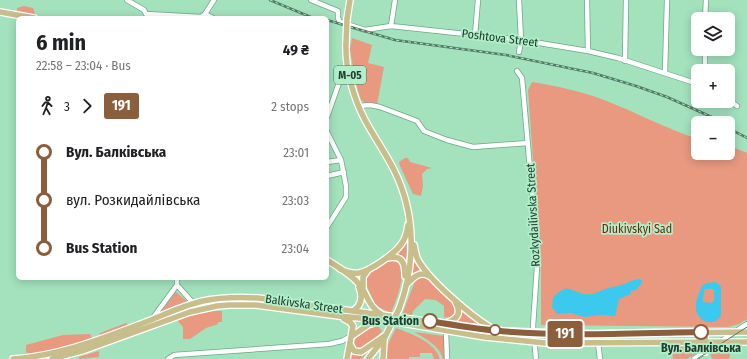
<!DOCTYPE html>
<html lang="en">
<head>
<meta charset="utf-8">
<style>
  body { margin:0; font-family:"Fira Sans Condensed",sans-serif; background:#f2f2f2; color:#202124; height:100vh; display:flex; flex-direction:column; font-size:15px; white-space:nowrap }
  * { box-sizing:border-box; margin:0 }
  p { font-size:13px; color:#757577 }
  .icon { flex:none; width:22px; height:22px; fill:none; stroke:currentColor; stroke-width:2; stroke-linecap:round; stroke-linejoin:round }
  .map { position:relative; flex:1; overflow:hidden }
  .side { position:absolute; left:16px; top:16px; width:313px; height:264px; display:flex; flex-direction:column; background:#fff; border-radius:6px; box-shadow:0 2px 10px #0003 }
  .side>* { flex:none }
  .badge { padding:0 8px; border-radius:3px; font-size:14px; line-height:26px }
  .tools { position:absolute; left:691px; top:12px; display:grid; gap:8px }
  .tools a { display:grid; place-items:center; width:44px; height:44px; border-radius:6px; background:#fff; box-shadow:0 2px 10px #0003; font-size:20px }
  .map>.badge { position:absolute; translate:-50% -50%; box-shadow:0 0 0 2px #fff }
  .legs { display:flex; align-items:center; gap:6px; height:44px; padding:0 20px; font-size:13px }
  .legs p { margin-inline-start:auto }
  .headline { display:flex; align-items:center; justify-content:space-between; height:68px; padding:0 20px }
  h1 { font-size:22px; font-weight:700; line-height:30px }
  ul { padding:0 20px; list-style:none }
  li { display:flex; align-items:center; gap:14px; height:48px; font-size:15px }
  li i { display:grid; place-items:center; width:6px; height:100%; margin:0 5px; background:currentColor }
  li i::after { content:''; width:10px; height:10px; margin:-5px; border:3px solid; border-radius:50%; background:#fff }
  li p { margin-inline-start:auto }
  li:first-child i { background:linear-gradient(#0000 50%,currentColor 0) }
  li:last-child i { background:linear-gradient(currentColor 50%,#0000 0) }
  .map>svg:first-child { display:block }
</style>
</head>
<body>
<div class="map">
<svg width="747" height="359" viewBox="0 0 747 359">
  <rect width="100%" height="100%" fill="#a3e2bd"/>
  <path fill="#e89980" d="M24 6 33 8 35 14 32 15 17 12V8Z
    M352 38 372 45 368 63 384 67 377 104 366 103 361 100 355 80 350 49Z
    M532 82C556 86 581 91 604 100 635 112 665 128 698 139V153H728V145L747 153V319L739 324 728 327 541 325V270L528 90Z
    M405 158H408L410 162 432 168 427 169 422 174 423 186 421 196 413 194 400 166 399 162Z
    M407 241 406 263 395 255 401 250Z
    M415 258 422 269 412 277Z
    M393 259 402 264C404 280 397 298 391 313L376 306 364 280 367 274 389 260Z
    M424 276 427 278 456 305V314L451 318 444 317V306L436 300 425 299 413 311 412 315H402L415 281 419 277Z
    M176 292 189 303 160 313 175 293Z
    M461 307 481 325V326L455 322Z
    M213 311H222V322H218V324L206 328 190 339H183V327L177 320 197 314Z
    M126 323 128 325 99 336 100 333Z
    M377 325 382 331 373 341 361 350 355 349C351 335 366 329 377 325Z
    M396 328C412 334 435 342 440 359H434L432 353H420V357H409V359H386L387 346Z
    M414 332 444 336 445 338V359H443C439 345 426 339 414 332Z
    M90 334 92 338V339L66 347 28 355 26 352V345L63 335Z
    M374 345 361 359H349L352 353 358 354Z
    M672 345 676 346 681 345 689 351 697 348 699 350 698 353 686 359H673L672 351 669 347Z
    M721 348 730 352V357L728 359H712L710 353Z
    M99 351V357L79 359V357Z"/>
  <path fill="#3bcaed" fill-rule="evenodd" d="M639 279 642 280V283L636 290 631 291V294L619 299 615 316 600 315 584 317 571 313 557 314 552 307 553 298C570 278 572 297 592 294 598 293 603 289 609 288 613 286 618 287 621 285 628 283 632 280 639 279Z
    M714 282 718 283 721 287V315C715 330 685 321 700 291 701 288 702 285 705 284 708 282 711 283 714 282ZM705 289H714V300L712 303 703 302V297Z"/>
  <g fill="none" stroke-linecap="round" stroke-linejoin="round">
    <g stroke="#6ca886" stroke-width="6">
      <path id="minor" d="M127 0 144 10 146 14 201 17 205 14 214 0
        M311 0 338 11V18L340 22 365 30 391 26 521 40 588 51 618 58 698 84
        M587 0 588 51
        M205 14 213 18
        M705 19 706 0
        M391 26 395 0
        M475 35 478 0
        M519 52 521 40 519 0
        M625 61 626 0
        M517 71 522 78 536 237 537 267 533 326 536 359
        M705 71V49
        M665 73 667 0
        M728 99 737 106
        M359 106 370 105 380 107 417 121 424 131 447 140 473 147 528 143
        M327 117 340 80V75
        M327 132 341 160 346 186V197L327 227
        M327 162 341 160
        M327 176 344 172
        M177 285 194 304
        M177 285V278
        M152 319 177 285
        M446 331 447 359
        M598 343 600 359
        M168 359 174 355 329 344 342 341 351 336
        M694 359 747 324"/>
    </g>
    <g stroke="#fff" stroke-width="8">
      <path id="major" d="M0 12 34 18
        M347 19 350 0
        M346 43C345 68 353 97 365 120 374 137 385 152 394 170 416 214 416 264 399 309
        M414 245C415 251 416 256 418 260 430 281 470 315 491 328
        M387 258C402 255 405 262 405 276
        M327 260C338 267 351 274 359 284 368 295 368 306 381 314
        M340 269C346 272 352 274 359 273 370 271 396 253 402 243 406 238 407 232 408 225
        M406 285C413 278 420 270 429 276
        M363 288V277L368 270
        M353 311C362 305 363 297 359 287
        M344 319 350 322 353 326 347 359
        M446 323C458 319 462 313 455 301
        M704 332 706 343 705 352
        M352 336 368 325 377 322
        M350 344 354 351 361 352 386 335
        M13 359C61 356 106 337 151 320 168 313 185 305 203 301 221 297 239 297 258 298L498 331 594 334 747 332
        M52 359 85 350 190 312 217 306 229 305H256L339 316 390 321 485 337 545 343 747 342
        M368 359 385 337
        M383 359 384 339"/>
    </g>
    <use href="#minor" stroke="#fff" stroke-width="4.5"/>
    <use href="#major" stroke="#c8be8b" stroke-width="5.5"/>
    <path stroke="#527962" stroke-width="1" d="M697 359 747 327"/>
    <g stroke="#527962" stroke-width="2.5">
      <path id="rail" d="M270 0 313 18
        M327 20 395 40 506 55 593 73 636 86 667 97 725 123
        M728 128 747 138"/>
    </g>
    <use href="#rail" stroke="#b0efca" stroke-width="1" stroke-dasharray="3" stroke-linecap="butt"/>
    <g stroke="#fff" stroke-width="8" stroke-linecap="butt">
      <path id="major-bridge" d="M346 43 347 19
        M387 333 399 309"/>
    </g>
    <use href="#major-bridge" stroke="#c8be8b" stroke-width="5.5"/>
  </g>
  <g fill="none" stroke-linecap="round" stroke-linejoin="round">
    <g stroke="#fff" stroke-width="9">
      <path id="line-1" d="M430 321C453 325 476 329 500 331 566 337 634 333 701 332"/>
    </g>
    <use href="#line-1" stroke="#8b5e3c" stroke-width="6"/>
  </g>
  <g fill="#fff" stroke="#8b5e3c" stroke-width="2">
    <circle cx="430" cy="321" r="7"/>
    <circle cx="495" cy="330" r="5"/>
    <circle cx="701" cy="332" r="7"/>
  </g>
  <g text-anchor="middle" dominant-baseline="central" stroke-width="3.5" stroke-linejoin="round" paint-order="stroke">
    <rect fill="#b0efca" stroke="#4d725c" stroke-width="1" x="334" y="66" width="32" height="18" rx="3"/>
    <g font-size="11" font-weight="bold" fill="#223c2d">
      <text x="350" y="75">М-05</text>
    </g>
    <g font-size="12" fill="#223c2d" stroke="#b0efca">
      <text transform="translate(500 38) rotate(7)">Poshtova Street</text>
      <text transform="translate(533 215) rotate(-93)">Rozkydailivska Street</text>
      <text transform="translate(304 304) rotate(8)">Balkivska Street</text>
    </g>
    <g font-size="12" fill="#72270b" stroke="#b0efca">
      <text x="637" y="229">Diukivskyi Sad</text>
    </g>
    <g font-size="12" font-weight="bold" fill="#223c2d" stroke="#b0efca" text-anchor="end">
      <text x="419" y="321">Bus Station</text>
      <text x="701" y="348" text-anchor="middle">Вул. Балківська</text>
    </g>
  </g>
</svg>
<div class="tools">
<a><svg class="icon" aria-label="layers" viewBox="0 0 24 24"><path d="M12 4l9 5-9 5-9-5zM3 14l9 5 9-5"/></svg></a>
<a>+</a>
<a>−</a>
</div>
<b class="badge" style="left:565px;top:334px;background:#8b5e3c;color:#fff">191</b>
<section class="side">
<div class="headline"><div><h1>6 min</h1><p>22:58 – 23:04 · Bus</p></div><b>49 ₴</b></div>
<div class="legs"><svg class="icon" aria-label="walk" viewBox="0 0 24 24"><circle cx="13" cy="4" r="2"/><path d="M13 8l-2 6 4 7M11 14l-3 7M7 12l3-4h3l4 4"/></svg>3<svg class="icon" aria-label="forward" viewBox="0 0 24 24"><path d="M9 5l7 7-7 7"/></svg><b class="badge" style="background:#8b5e3c;color:#fff">191</b><p>2 stops</p></div>
<ul>
<li><i style="color:#8b5e3c"></i><b>Вул. Балківська</b><p>23:01</p></li>
<li><i style="color:#8b5e3c"></i><span>вул. Розкидайлiвська</span><p>23:03</p></li>
<li><i style="color:#8b5e3c"></i><b>Bus Station</b><p>23:04</p></li>
</ul>
</section>
</div>
</body>
</html>
